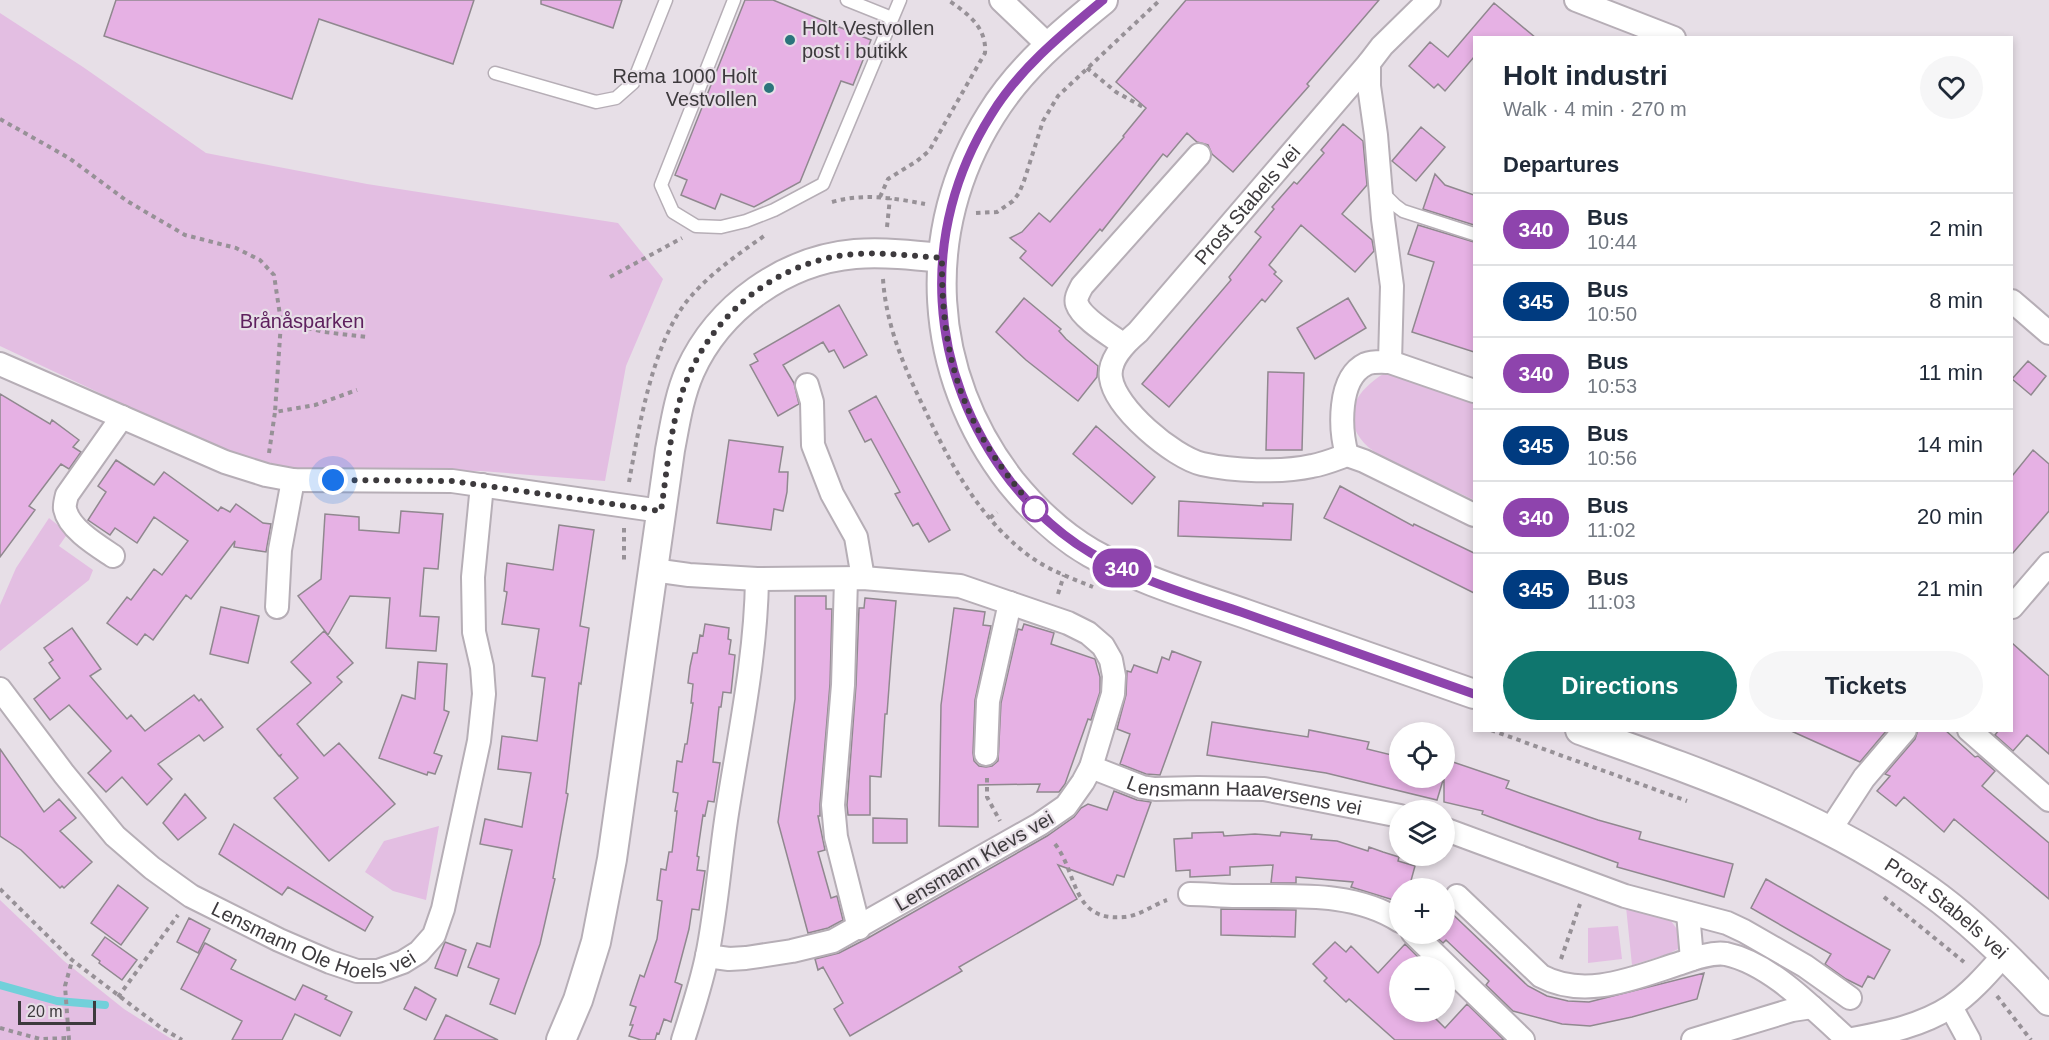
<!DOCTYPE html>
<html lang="en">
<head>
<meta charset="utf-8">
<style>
  body { margin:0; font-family:Helvetica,sans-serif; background:#f6f6f7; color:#1f2937; height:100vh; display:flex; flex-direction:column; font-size:22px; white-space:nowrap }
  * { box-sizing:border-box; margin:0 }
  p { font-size:20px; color:#747a83 }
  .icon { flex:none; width:33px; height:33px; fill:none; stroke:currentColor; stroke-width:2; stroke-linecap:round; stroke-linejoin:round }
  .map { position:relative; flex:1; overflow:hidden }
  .panel { position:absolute; left:1473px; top:36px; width:540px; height:696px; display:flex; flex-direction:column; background:#fff; border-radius:0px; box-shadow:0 3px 9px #0003 }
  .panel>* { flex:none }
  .badge { padding:0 12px; border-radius:20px; font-size:21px; line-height:39px }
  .fabs { position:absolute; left:1389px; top:722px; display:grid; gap:12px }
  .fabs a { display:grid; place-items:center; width:66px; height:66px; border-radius:50%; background:#fff; box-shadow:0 3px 9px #0003; font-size:30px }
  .scale { position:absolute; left:18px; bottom:15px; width:78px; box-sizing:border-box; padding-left:6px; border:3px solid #3d3a3d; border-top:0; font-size:16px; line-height:21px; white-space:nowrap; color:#3d3a3d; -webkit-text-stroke:4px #e7dfe7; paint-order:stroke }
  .you { position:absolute; width:30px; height:30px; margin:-15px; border:4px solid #fff; border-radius:50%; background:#1a73e8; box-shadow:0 0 0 9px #1a73e833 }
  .map>.badge { position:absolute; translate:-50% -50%; box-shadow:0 0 0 3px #fff }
  h2 { padding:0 30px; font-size:22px; line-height:54px }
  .round { display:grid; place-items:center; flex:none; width:63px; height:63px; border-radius:32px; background:#f6f6f7 }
  .head { display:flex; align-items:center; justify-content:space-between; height:102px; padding:0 30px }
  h1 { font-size:28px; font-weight:600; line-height:45px }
  .cta { display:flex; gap:12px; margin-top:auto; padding:12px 30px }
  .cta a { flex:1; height:69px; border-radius:36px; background:#0f766e; color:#fff; font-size:24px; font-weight:600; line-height:69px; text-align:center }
  .cta a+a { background:#f6f6f7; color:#1f2937 }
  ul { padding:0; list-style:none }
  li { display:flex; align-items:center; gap:18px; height:72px; padding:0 30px; border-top:2px solid #e0e1e3 }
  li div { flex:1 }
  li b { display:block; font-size:22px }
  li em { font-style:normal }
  li .badge { min-width:66px; font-weight:700; text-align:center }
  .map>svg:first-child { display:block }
</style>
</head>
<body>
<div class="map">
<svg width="2049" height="1040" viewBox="0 0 2049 1040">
  <rect width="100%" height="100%" fill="#e7dfe7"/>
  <path fill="#e3bee2" d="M0 13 83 67 206 153 367 184 618 223 663 279 626 366 605 481 481 471 280 469 212 446 0 346Z
    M1383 374H1394L1474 400V500C1458 492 1441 485 1424 477 1395 464 1341 445 1355 404 1359 392 1372 381 1383 374Z
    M49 518 68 533 59 546 93 570 89 580 0 651V605L16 568Z
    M439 826 426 900 393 891 365 872 384 841Z
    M0 900 64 961 124 1009 173 1040H0Z
    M1626 907 1669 918 1679 932 1678 949 1668 954 1632 965Z
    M1618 926 1622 959 1588 963V928Z"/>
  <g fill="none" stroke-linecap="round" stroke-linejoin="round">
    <path stroke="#71d0da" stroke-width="8" d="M0 985 57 1001 105 1005"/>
  </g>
  <path fill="#e6b1e4" stroke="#90888f" stroke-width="1.5" d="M116 0H474L453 64 319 19 292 99 104 36Z
    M541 0H622L613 28 541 4Z
    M745 0H773L871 40 853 85 841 81 800 182 754 207 721 194 715 209 681 195 687 180 675 175Z
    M1186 0H1379L1307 84 1309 86 1233 172 1212 154 1208 145 1197 142 1187 133 1167 157 1163 154 1102 231 1100 229 1052 286 1020 258 1026 251 1010 238 1022 232 1039 213 1050 222 1124 137 1123 136 1146 108 1116 82Z
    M1494 3 1536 38H1474V57L1445 91 1438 84 1434 88 1409 66 1430 42 1448 57Z
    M1343 124 1363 141 1367 185 1342 214 1372 240 1374 251 1355 272 1301 225 1269 265 1276 272 1274 274 1282 281 1265 302 1262 299 1169 407 1142 384 1231 280 1229 277 1261 237 1255 232 1274 209 1272 207 1294 182 1297 184 1324 153 1321 150Z
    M1421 127 1445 147 1416 181 1392 161Z
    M1435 174 1445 185 1474 195V225L1423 209Z
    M1418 225 1474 242V352L1412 332 1434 262 1408 254Z
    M1024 298 1061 329 1059 331 1066 339 1098 366 1097 377 1078 401 1026 360 996 332Z
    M1348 298 1366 328 1315 359 1297 328Z
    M839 305 867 355 844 368 834 350 829 352 823 342 783 365 794 383 799 404 778 416 750 365 758 361 754 354Z
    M2028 361 2046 376 2031 395 2012 379Z
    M1268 372 1304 373 1302 450H1266Z
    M0 394 50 424 52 420 79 440 73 447 81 452 69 469 61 464 57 469 29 506 35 510 0 557Z
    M876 396 950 530 929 542 918 523 913 526 895 494 900 492 871 439 865 442 849 411Z
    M1096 426 1155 477 1132 504 1073 454Z
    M729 440 783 447 779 472H788L787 492 783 511 774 509 771 530 717 523Z
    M2033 450 2049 464V511L2012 554V476Z
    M116 460 154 485 164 472 218 511 221 507 230 512 236 504 263 523 271 524 266 552 234 547 235 541 191 599 186 595 153 640 145 634 137 645 107 623 127 597 131 600 154 569 162 575 188 541 154 517 137 543 115 528 110 535 88 520 106 492 98 486Z
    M1340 486 1413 526 1414 524 1474 553V593L1324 518Z
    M1179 501 1263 506V503L1293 504 1291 540 1178 536Z
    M401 511 443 514 438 569 424 568 420 616 439 617 436 651 386 648 390 598 350 596 328 635 298 596 321 579 325 514 359 517V530L399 533Z
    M559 525 594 530 580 626 589 628 581 684 579 683 566 793 568 794 553 878 555 879 540 944 515 1014 490 1004 499 979 468 967 477 943 490 947 512 850 480 844 485 819 522 827 531 773 498 769 502 736 537 741 545 678 532 676 539 629 502 624 507 592 504 591 507 563 553 570Z
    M795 596H826V609H832L830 684 820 804V816H818L825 850 818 852 831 898 837 896 843 920 828 928 808 933 778 822 795 699Z
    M865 598 896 601 891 660 887 714H885L881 777 870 776V815H848L847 805 856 685 859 608H864Z
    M221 607 259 616 248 663 210 654Z
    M954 608 985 612 983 625 991 626 975 700 973 753 974 761 979 766 986 767 992 766 998 761 1001 703 1018 629 1022 630 1024 624 1054 633 1051 644 1095 659 1100 677V692L1091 720 1088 719 1065 784 1059 792H1037L1040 784 978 785V827L939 826 941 705Z
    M705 624 729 628 728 639 731 640 729 654 735 655 731 693 723 692 721 707H719L713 762 720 763 714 802 708 801 705 816 703 815 697 856 699 857 697 870 705 871 699 910 692 909 689 929 675 982 682 985 671 1022 664 1019 659 1034 657 1033 655 1040H641L629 1036 633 1025H630L636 1007 630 1005 640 975 644 977 657 939 662 901 657 900 661 869 666 870 669 852H672L677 811H675L678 793 673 792 677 761 682 762 685 744H687L693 703H691L693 684 688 683 690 667 693 653H697L700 635 703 636Z
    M72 628 101 669 90 676 127 719 131 715 145 731 194 695 199 701 201 699 223 727 204 741 199 735 158 764 172 779 147 805 122 777 106 792 88 773 111 751 69 705 50 720 34 699 60 678 49 663 53 660 44 648Z
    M324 631 353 663 337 677 342 682 297 724 324 756 339 743 395 804 329 861 274 798 298 778 280 757 281 755 279 756 257 729 311 683 291 662Z
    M2012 643 2049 676V754L2027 735 2013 751 1995 735 1999 730H2012Z
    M1172 651 1201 662 1160 775 1146 774 1120 764 1130 734 1117 729 1126 695 1127 671 1131 672 1134 665 1157 673 1162 657 1169 660Z
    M418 662 447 664 444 710 449 712 434 753 442 756 435 774 428 772 427 775 379 758 402 695 415 699Z
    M1212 722 1308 737 1309 730 1369 742 1367 749 1400 757V777H1444L1437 800 1326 773 1207 755Z
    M1789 730H1887L1860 762Z
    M1918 730H1945L1975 757 1978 756 1995 771 1982 786 2049 843V899L1954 819 1944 832 1904 797 1896 806 1877 791 1890 776 1885 774 1915 739Z
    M0 749 44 812 59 799 76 818 60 831 92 862 64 888 62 886 60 888 21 850 0 836Z
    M1450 761 1509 781 1506 788 1531 797 1598 820 1641 832 1639 839 1733 864 1724 897 1617 867 1618 863 1482 814 1483 811 1444 802V768H1448Z
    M1114 791 1137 800 1151 802 1124 877 1117 875 1113 885 1058 865 1077 899 959 967 962 971 850 1036 834 1009 843 1003 823 967 818 970 815 959 839 953 868 938 1047 836 1074 817 1081 808 1088 804 1107 810Z
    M185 794 206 818 178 840 163 823Z
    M873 818 907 819V843H873Z
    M234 824 373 917 365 931 288 887 282 895 219 854Z
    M1223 832 1224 836 1255 834 1280 836 1281 832 1312 835 1311 839 1337 841 1368 851 1369 847 1383 852 1399 857 1398 861 1415 866 1409 888H1400V902L1351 887 1353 882 1296 877V883H1271L1273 865 1230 867V875L1190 877V870L1176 871 1174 839 1192 838V833Z
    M1766 879 1890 950 1874 979 1868 976 1862 987 1846 979 1825 964 1831 954 1751 908Z
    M118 885 148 908 121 945 91 923Z
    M1444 906 1528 986 1547 996 1568 1001 1589 1002 1704 973 1697 999 1632 1017 1590 1026 1562 1024 1513 1011 1486 985 1489 981 1446 940 1443 943 1432 933H1444Z
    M1221 909 1296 910 1295 937 1221 935Z
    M189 918 210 929 198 953 177 942Z
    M105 937 137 960 122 980 99 963 100 961 92 955Z
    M445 942 466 950 457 976 435 968Z
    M1335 942 1346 952 1351 946 1378 973 1405 944 1424 963 1421 966H1400V1011H1428L1445 1028 1467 1004 1504 1040H1395L1349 999 1346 1002 1324 981 1327 978 1313 964Z
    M205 943 236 960 231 969 295 1000 303 985 327 996 325 999 352 1012 340 1036 295 1014 282 1040H232L242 1021 181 989Z
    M415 987 436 999 426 1020 404 1009Z
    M446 1015 498 1040H434Z"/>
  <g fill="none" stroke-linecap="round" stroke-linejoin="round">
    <g stroke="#b6aeb6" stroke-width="15">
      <path id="service" d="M734 0 661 185 673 212 696 226 721 227 746 221 774 210 823 184 900 0
        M847 0 892 18
        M495 73 596 102 616 98 633 83 666 0
        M1382 192 1395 205 1403 211 1474 234"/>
    </g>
    <g stroke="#b6aeb6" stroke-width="26">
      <g id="minor">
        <path d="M1001 0 1049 46"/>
        <path d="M1429 0 1382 46 1369 63V86L1376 135 1383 219 1392 286 1390 362C1383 362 1373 361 1366 364 1337 378 1340 430 1347 455L1364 461 1474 515"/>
        <path d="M1576 0 1674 38"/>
        <path d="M2012 301 2049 333"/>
        <path d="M1124 345C1112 336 1082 319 1077 304 1075 298 1079 292 1082 286L1199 155"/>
        <path d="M1390 362 1474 391"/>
        <path d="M0 364 225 462 266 475 293 480 452 481 661 511"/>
        <path d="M807 385 812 402 813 445 832 494 856 537 863 578"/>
        <path id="s1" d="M1347 455C1336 459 1324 464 1312 466 1280 473 1233 471 1202 464 1173 457 1115 408 1111 378 1108 360 1126 342 1138 332L1369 63"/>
        <path d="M113 556C98 546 69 529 65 509 64 506 66 499 67 495L122 417"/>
        <path d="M653 570 689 575 757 579 863 578 960 586 1068 623 1088 633 1103 646 1111 660 1114 676 1113 694 1091 767 1083 782 1066 806 1040 824 833 941 792 951 746 958 729 959 707 956"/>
        <path d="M846 579 843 685 833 805 836 837 859 928"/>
        <path d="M277 607 280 550 293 480"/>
        <path d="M2012 607 2049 564"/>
        <path id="s2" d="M0 689 64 774 115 836 152 868 191 896 279 940 330 962 357 971H378L403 962 419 952 434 935 443 909 479 741 484 694 482 667 474 632 473 577 482 485"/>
        <path d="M1969 730 2049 800"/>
        <path d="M986 754 988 701 1010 603"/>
        <path id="s3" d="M1091 767 1142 787 1155 789 1198 788 1264 789 1400 816"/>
        <path d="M1444 829 1625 896 1727 923 1744 931 1805 966 1850 998"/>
        <path d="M1830 830 1864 778 1905 730"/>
        <path d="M1190 894C1206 894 1221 896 1237 896 1291 897 1352 890 1400 921"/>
        <path d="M1457 896 1541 976C1586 1000 1636 977 1681 963 1695 958 1712 952 1726 954 1772 964 1814 1010 1848 1040"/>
        <path d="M1688 913 1692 959"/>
        <path d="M1413 933 1523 1040"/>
        <path d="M1951 1007 1969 1040"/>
        <path d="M683 1040C692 1012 701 985 707 956 717 907 720 856 728 807 740 731 756 655 757 579"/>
        <path d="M1693 1040 1792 1010 1812 1007"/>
        <path d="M1847 1040C1883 1033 1919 1027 1950 1007 1971 993 1988 973 2004 955"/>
      </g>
    </g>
    <g stroke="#b6aeb6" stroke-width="32">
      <g id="tertiary">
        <path d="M1103 0C1061 34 1019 69 991 115 918 231 927 374 1011 482 1033 509 1060 535 1091 553 1139 580 1194 596 1246 614 1322 641 1398 667 1474 694"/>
        <path id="s4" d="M1580 730C1701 773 1823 815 1928 890 1973 922 2012 961 2049 1001"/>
        <path d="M561 1040 578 1000 596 942 612 859 670 450C675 424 679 396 690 371 719 307 785 260 855 254 884 252 913 255 942 258"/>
      </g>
    </g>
    <path stroke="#979197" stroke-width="4" stroke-dasharray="4.5 4.5" stroke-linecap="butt" d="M1087 68 1116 92 1145 108
      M0 119 69 158 127 201 185 235 236 248 260 260 274 275 281 322 275 412
      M880 197 888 179 917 161 929 151 985 53C987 27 967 13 948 0
      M832 202C863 193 894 198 925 204
      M976 213 997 212 1013 201 1019 193 1024 181 1043 121 1058 96 1160 0
      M887 227 890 198
      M610 277 682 238
      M883 279C886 325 904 367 924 408 950 463 978 517 1028 555 1048 570 1071 578 1093 587
      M281 322 324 332 367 337
      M269 453 275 412 315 405 357 390
      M629 482C639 427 652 345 687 301 708 275 737 255 764 236
      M990 518 997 512
      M624 528V562
      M1058 594 1064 575
      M1491 730 1687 801
      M987 778V797L1000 821
      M1055 844C1078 873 1071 922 1124 917 1139 916 1153 905 1167 900
      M0 889 72 960 160 1027 182 1040
      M1884 897 1964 962
      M1561 959 1580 904
      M1997 996 2031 1040
      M118 997 178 915
      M0 1028 40 1039 69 1038
      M69 1040 65 986 72 961"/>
    <use href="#service" stroke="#fff" stroke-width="12"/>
    <use href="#minor" stroke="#fff" stroke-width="22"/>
    <use href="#tertiary" stroke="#fff" stroke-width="28"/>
  </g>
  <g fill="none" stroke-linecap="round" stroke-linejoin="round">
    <g stroke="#fff" stroke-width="14">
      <path id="line" d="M1103 0C1062 34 1019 69 991 115 918 231 927 374 1011 482 1033 509 1060 535 1091 553 1138 580 1190 595 1241 612 1319 640 1397 667 1474 694"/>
    </g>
    <use href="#line" stroke="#8e44ad" stroke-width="9"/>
    <path stroke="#3d3a3d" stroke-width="6" stroke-dasharray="0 10.8" d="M333 480 452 481 661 511C667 471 670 429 683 390 709 316 776 260 855 254 884 252 913 256 942 258 941 366 965 429 1035 509"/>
  </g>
  <g fill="#2b747b" stroke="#e7dfe7" stroke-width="2">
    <circle cx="790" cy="40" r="6"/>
    <circle cx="769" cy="88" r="6"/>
  </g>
  <circle fill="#fff" stroke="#8e44ad" stroke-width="3" cx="1035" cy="509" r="12"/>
  <g text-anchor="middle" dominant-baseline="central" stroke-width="4.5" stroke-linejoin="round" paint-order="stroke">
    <g font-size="20" fill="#3d3a3d" stroke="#e7dfe7" text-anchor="start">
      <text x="802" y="28">Holt Vestvollen<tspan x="802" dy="23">post i butikk</tspan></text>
      <text x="757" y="76" text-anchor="end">Rema 1000 Holt<tspan x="757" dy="23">Vestvollen</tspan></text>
    </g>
    <g font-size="20" fill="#3d3a3d" stroke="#e7dfe7">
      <text stroke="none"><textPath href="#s1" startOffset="500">Prost Stabels vei</textPath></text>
      <text stroke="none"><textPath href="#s3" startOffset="158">Lensmann Haaversens vei</textPath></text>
      <text transform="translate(974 861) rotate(-30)">Lensmann Klevs vei</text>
      <text stroke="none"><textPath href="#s4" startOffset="410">Prost Stabels vei</textPath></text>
      <text stroke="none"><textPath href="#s2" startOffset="417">Lensmann Ole Hoels vei</textPath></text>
    </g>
    <g font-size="20" fill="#5e215e" stroke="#e7dfe7">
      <text x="302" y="321">Brånåsparken</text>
    </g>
  </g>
</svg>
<div class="fabs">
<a><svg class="icon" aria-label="locate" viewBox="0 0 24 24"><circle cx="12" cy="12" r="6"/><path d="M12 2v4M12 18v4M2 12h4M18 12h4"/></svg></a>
<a><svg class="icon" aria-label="layers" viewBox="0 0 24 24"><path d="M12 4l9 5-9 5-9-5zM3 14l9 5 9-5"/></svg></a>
<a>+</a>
<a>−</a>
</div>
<div class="scale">20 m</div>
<div class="you" style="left:333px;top:480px"></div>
<b class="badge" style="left:1122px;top:568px;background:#8e44ad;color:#fff">340</b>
<section class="panel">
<div class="head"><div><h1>Holt industri</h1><p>Walk · 4 min · 270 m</p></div><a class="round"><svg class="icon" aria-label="heart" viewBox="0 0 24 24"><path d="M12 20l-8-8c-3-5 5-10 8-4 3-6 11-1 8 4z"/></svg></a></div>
<h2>Departures</h2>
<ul>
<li><span class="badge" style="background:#8e44ad;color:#fff">340</span><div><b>Bus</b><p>10:44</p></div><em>2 min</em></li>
<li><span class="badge" style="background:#003b80;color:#fff">345</span><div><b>Bus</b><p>10:50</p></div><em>8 min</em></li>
<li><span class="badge" style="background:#8e44ad;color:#fff">340</span><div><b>Bus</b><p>10:53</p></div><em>11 min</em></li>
<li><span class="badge" style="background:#003b80;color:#fff">345</span><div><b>Bus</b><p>10:56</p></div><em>14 min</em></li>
<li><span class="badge" style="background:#8e44ad;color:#fff">340</span><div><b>Bus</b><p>11:02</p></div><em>20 min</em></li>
<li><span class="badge" style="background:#003b80;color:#fff">345</span><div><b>Bus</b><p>11:03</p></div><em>21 min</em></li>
</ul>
<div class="cta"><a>Directions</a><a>Tickets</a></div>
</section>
</div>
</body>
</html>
